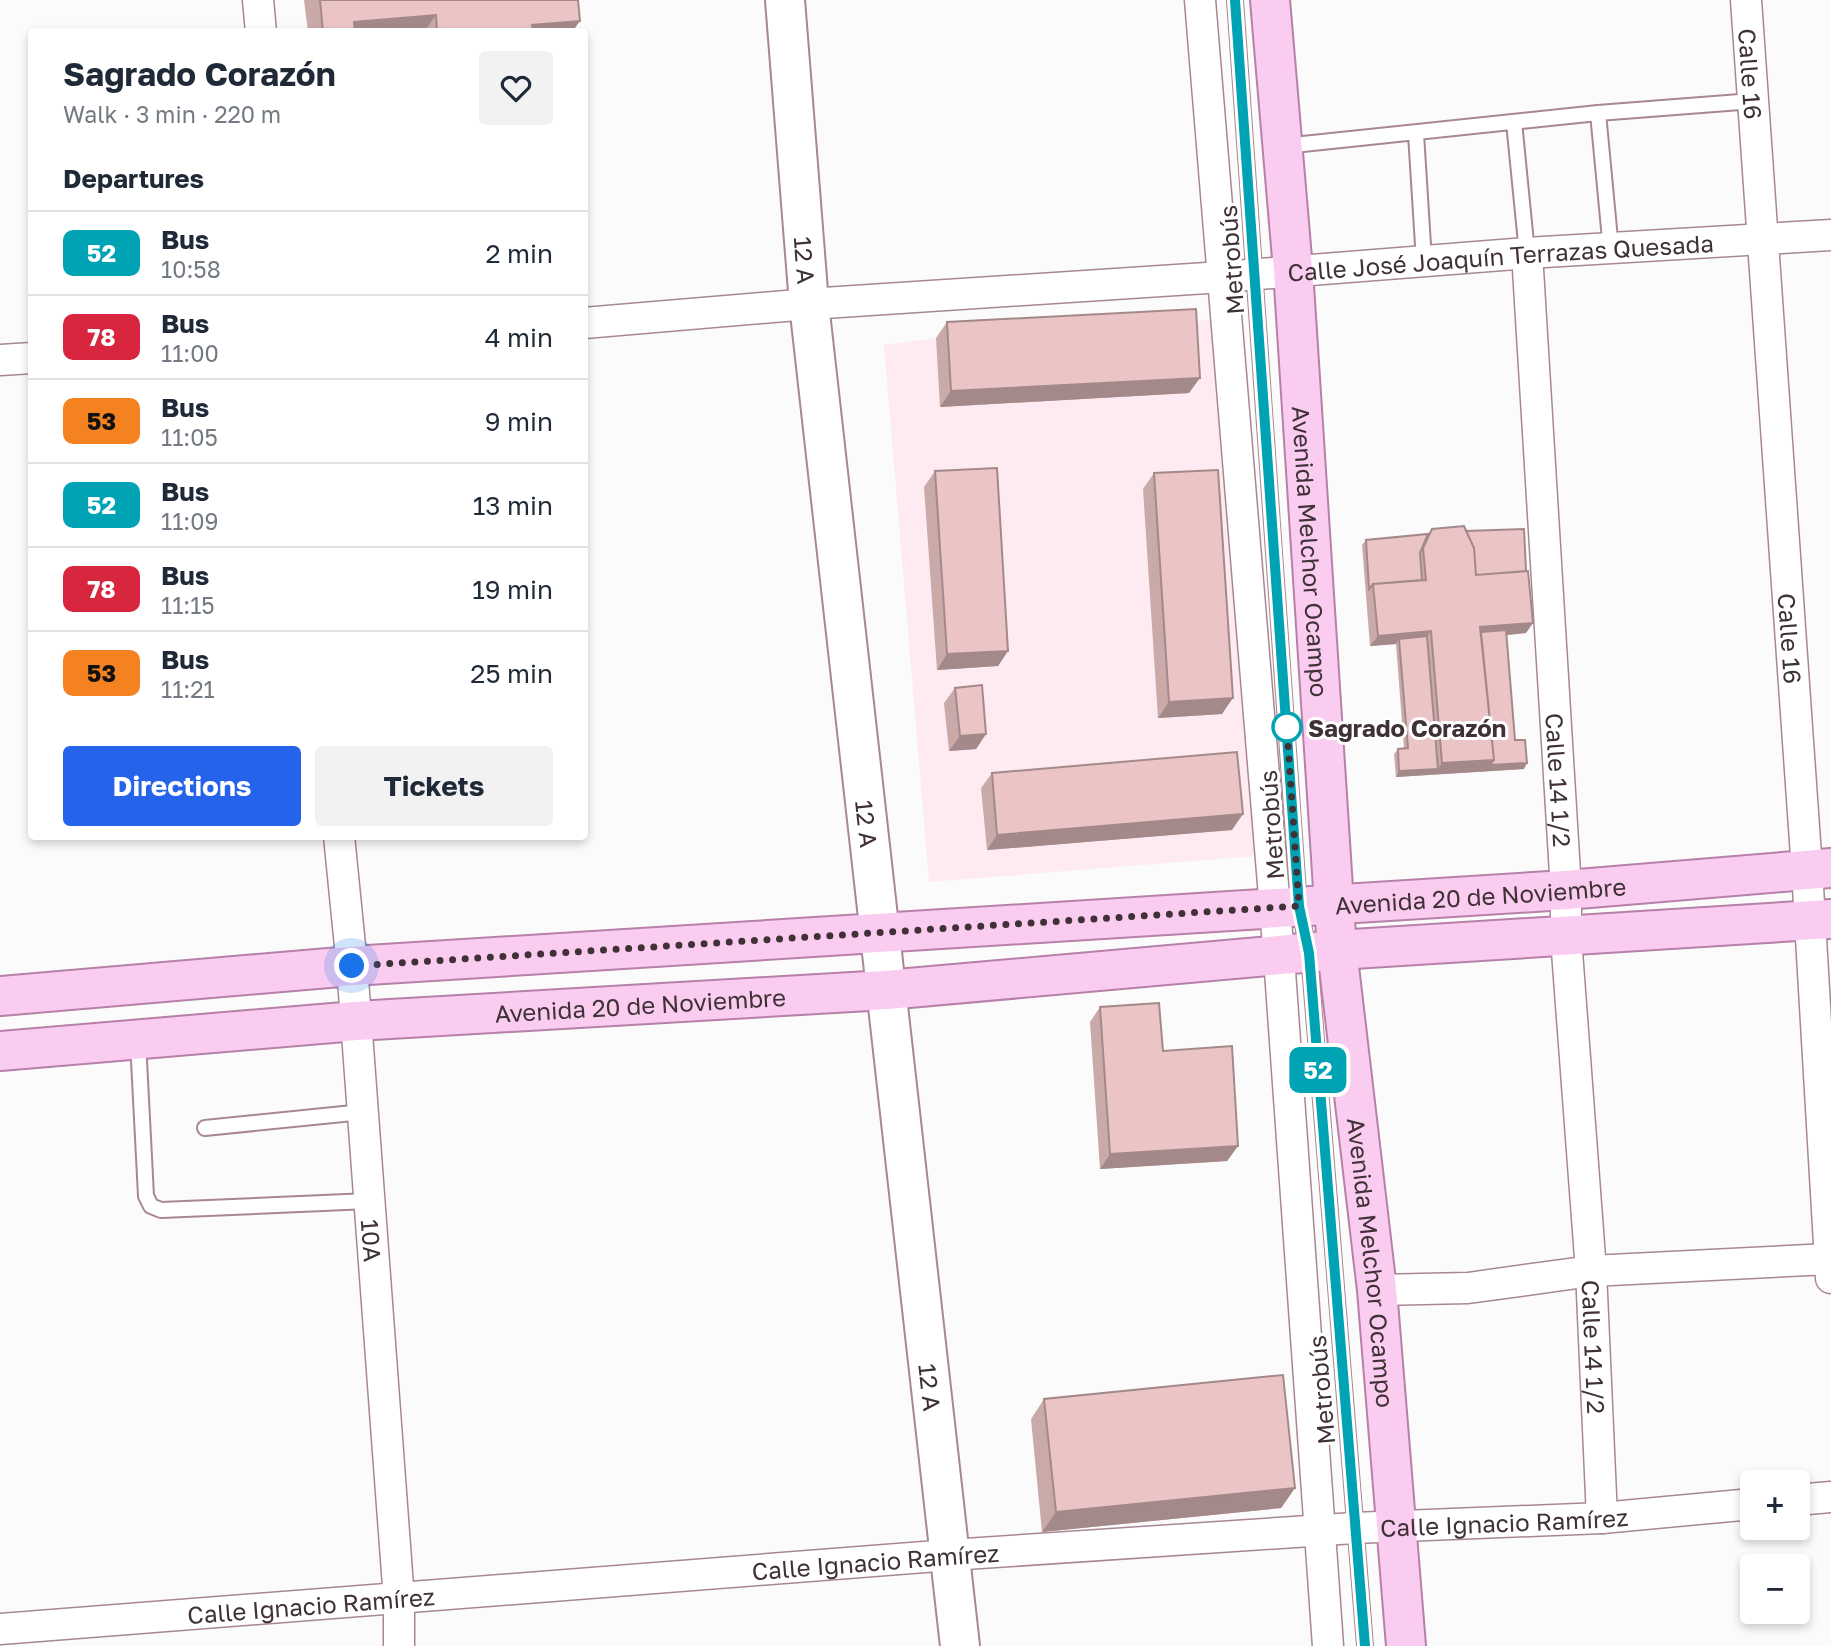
<!DOCTYPE html>
<html lang="en">
<head>
<meta charset="utf-8">
<style>
  body { margin:0; font-family:"Golos Text",sans-serif; background:#f2f2f3; color:#1f2937; height:100vh; display:flex; flex-direction:column; font-size:26px; white-space:nowrap }
  * { box-sizing:border-box; margin:0 }
  p { font-size:23px; color:#747a83 }
  .icon { flex:none; width:38px; height:38px; fill:none; stroke:currentColor; stroke-width:2; stroke-linecap:round; stroke-linejoin:round }
  .map { position:relative; flex:1; overflow:hidden }
  .drawer { position:absolute; left:28px; top:28px; width:560px; height:812px; display:flex; flex-direction:column; background:#fff; border-radius:7px; box-shadow:0 4px 10px #0003 }
  .drawer>* { flex:none }
  .badge { padding:0 14px; border-radius:10px; font-size:24px; line-height:46px }
  .buttons { position:absolute; left:1740px; top:1470px; display:grid; gap:14px }
  .buttons a { display:grid; place-items:center; width:70px; height:70px; border-radius:7px; background:#fff; box-shadow:0 4px 10px #0003; font-size:35px }
  .you { position:absolute; width:35px; height:35px; margin:-18px; border:5px solid #fff; border-radius:50%; background:#1a73e8; box-shadow:0 0 0 10px #1a73e833 }
  .map>.badge { position:absolute; translate:-50% -50%; box-shadow:0 0 0 4px #fff }
  h2 { padding:0 35px; font-size:26px; line-height:63px }
  .round { display:grid; place-items:center; flex:none; width:74px; height:74px; border-radius:7px; background:#f2f2f3 }
  .summary { display:flex; align-items:center; justify-content:space-between; height:119px; padding:0 35px }
  h1 { font-size:33px; font-weight:700; line-height:52px }
  .button { display:flex; gap:14px; margin-top:auto; padding:14px 35px }
  .button a { flex:1; height:80px; border-radius:7px; background:#2563eb; color:#fff; font-size:28px; font-weight:700; line-height:80px; text-align:center }
  .button a+a { background:#f2f2f3; color:#1f2937 }
  ul { padding:0; list-style:none }
  li { display:flex; align-items:center; gap:21px; height:84px; padding:0 35px; border-top:2px solid #e0e1e3 }
  li div { flex:1 }
  li b { display:block; font-size:26px }
  li em { font-style:normal }
  li .badge { min-width:77px; font-weight:700; text-align:center }
  .map>svg:first-child { display:block }
</style>
</head>
<body>
<div class="map">
<svg width="1831" height="1646" viewBox="0 0 1831 1646">
  <rect width="100%" height="100%" fill="#fbfbfb"/>
  <path fill="#fdebf1" d="M1211 319 1256 856 929 882 884 345 936 338 1185 324Z"/>
  <g fill="none" stroke-linecap="round" stroke-linejoin="round">
    <g stroke="#a88792" stroke-width="18">
      <path id="lane" d="M1235 0 1299 907 1309 953 1365 1646
        M1598 113 1611 250
        M1514 122 1527 253
        M1416 134 1424 261
        M1284 146 1598 113 1753 101
        M138 1041 146 1196 151 1206 161 1210 369 1201
        M205 1128 363 1112"/>
    </g>
    <g stroke="#a88792" stroke-width="33">
      <g id="street">
        <path d="M258 0 261 32"/>
        <path d="M1200 0 1279 957 1328 1646"/>
        <path id="s1" d="M1746 0 1807 870 1831 1278"/>
        <path id="s2" d="M1527 253 1566 890V938L1591 1271 1602 1518"/>
        <path id="s3" d="M584 323 809 304 1222 277 1527 253 1831 235"/>
        <path d="M0 360 32 358"/>
        <path id="s4" d="M339 836 352 966 399 1600V1646"/>
        <path d="M1377 1290 1468 1288 1591 1271 1829 1259"/>
        <path d="M1797 1500 1831 1497"/>
        <path id="s5" d="M0 1629 950 1555 1354 1528 1602 1518 1752 1504"/>
      </g>
    </g>
    <g stroke="#a88792" stroke-width="42">
      <g id="secondary">
        <path id="s6" d="M785 0 809 304 960 1646"/>
      </g>
    </g>
    <g stroke="#b780a8" stroke-width="42">
      <g id="primary">
        <path id="s7" d="M1270 0 1293 270 1337 950 1377 1290 1406 1646"/>
        <path id="s8" d="M0 996 352 966 1566 890 1831 868"/>
        <path id="s9" d="M0 1051 356 1021 886 990 1337 950 1831 919"/>
      </g>
    </g>
    <use href="#lane" stroke="#fff" stroke-width="14"/>
    <use href="#street" stroke="#fff" stroke-width="30"/>
    <use href="#secondary" stroke="#fff" stroke-width="38"/>
    <use href="#primary" stroke="#faccf0" stroke-width="38"/>
  </g>
  <path fill="#caa9a9" d="M304 0H578L572 32H308Z
    M947 322 1189 393 940 407 936 338Z
    M935 471 1008 651 998 666 937 670 924 487Z
    M1154 473 1222 714 1158 718 1143 489Z
    M1432 529 1526 633 1507 635 1515 740 1524 769 1396 777 1394 754 1398 749 1404 748 1396 644 1370 646 1362 545 1366 540 1428 534Z
    M955 688 986 734 976 749 949 751 944 703Z
    M992 773 1232 830 987 850 981 788Z
    M1100 1007 1163 1051 1238 1146 1227 1161 1100 1169 1090 1022Z
    M1044 1399 1295 1488 1281 1508 1042 1532 1031 1419Z"/>
  <path fill="#a4898a" d="M436 15 424 32H347L354 22Z
    M580 21 572 32H528L532 25Z
    M1200 378 1189 393 940 407 951 391Z
    M1533 623 1526 633 1477 638 1480 627Z
    M1431 631 1423 641 1399 639 1396 644 1370 646 1378 636Z
    M1008 651 998 666 937 670 947 654Z
    M1233 698 1222 714 1158 718 1169 702Z
    M986 734 976 749 949 751 960 736Z
    M1494 760 1527 763 1524 769 1396 777 1399 771 1438 769 1442 763Z
    M1243 814 1232 830 987 850 997 835Z
    M1238 1146 1227 1161 1100 1169 1110 1154Z
    M1295 1488 1281 1508 1042 1532 1056 1512Z"/>
  <path fill="#ebc4c5" stroke="#a4898a" stroke-width="2" d="M320 0H578L580 21 532 25 533 32H437L436 15 354 22 355 32H323Z
    M1196 309 1200 378 951 391 947 322Z
    M997 468 1008 651 947 654 935 471Z
    M1218 470 1233 698 1169 702 1154 473Z
    M1464 526 1474 548 1476 575 1528 571 1533 623 1480 627 1494 760 1442 763 1431 631 1378 636 1373 584 1426 580 1423 548 1432 529Z
    M1524 529 1526 571 1476 575 1474 548 1466 531Z
    M1428 534 1420 553 1422 580 1373 584 1369 589 1366 540Z
    M1506 630 1515 740H1525L1527 763 1490 765 1494 760 1481 632Z
    M1427 636 1438 769 1399 771 1398 749 1408 748 1399 639Z
    M982 685 986 734 960 736 955 688Z
    M1237 752 1243 814 997 835 992 773Z
    M1159 1003 1163 1051 1232 1046 1238 1146 1110 1154 1100 1007Z
    M1283 1375 1295 1488 1056 1512 1044 1399Z"/>
  <g fill="none" stroke-linecap="round" stroke-linejoin="round">
    <g stroke="#fff" stroke-width="16">
      <path id="line" d="M1235 0 1299 906 1309 953 1365 1646"/>
    </g>
    <use href="#line" stroke="#00a3b4" stroke-width="10"/>
    <path stroke="#3f3136" stroke-width="7" stroke-dasharray="0 12.6" d="M352 966 1299 906 1286 714 1287 727"/>
  </g>
  <circle fill="#fff" stroke="#00a3b4" stroke-width="3.5" cx="1287" cy="727" r="14"/>
  <g text-anchor="middle" dominant-baseline="central" stroke-width="6" stroke-linejoin="round" paint-order="stroke">
    <g font-size="24" fill="#3f3136" stroke="#fff">
      <text stroke="none"><textPath href="#s1" startOffset="74">Calle 16</textPath></text>
      <text stroke="none"><textPath href="#s3" startOffset="919">Calle José Joaquín Terrazas Quesada</textPath></text>
      <text stroke="none"><textPath href="#s6" startOffset="261">12 A</textPath></text>
      <text transform="translate(1231 260) rotate(-94)">Metrobús</text>
      <text stroke="none"><textPath href="#s7" startOffset="553">Avenida Melchor Ocampo</textPath></text>
      <text stroke="none"><textPath href="#s1" startOffset="640">Calle 16</textPath></text>
      <text stroke="none"><textPath href="#s2" startOffset="528">Calle 14 1/2</textPath></text>
      <text stroke="none"><textPath href="#s6" startOffset="828">12 A</textPath></text>
      <text transform="translate(1271 825) rotate(-94)">Metrobús</text>
      <text stroke="none"><textPath href="#s8" startOffset="1484">Avenida 20 de Noviembre</textPath></text>
      <text stroke="none"><textPath href="#s9" startOffset="642">Avenida 20 de Noviembre</textPath></text>
      <text stroke="none"><textPath href="#s4" startOffset="406">10A</textPath></text>
      <text stroke="none"><textPath href="#s7" startOffset="1267">Avenida Melchor Ocampo</textPath></text>
      <text stroke="none"><textPath href="#s2" startOffset="1096">Calle 14 1/2</textPath></text>
      <text stroke="none"><textPath href="#s6" startOffset="1395">12 A</textPath></text>
      <text transform="translate(1321 1390) rotate(-95)">Metrobús</text>
      <text stroke="none"><textPath href="#s5" startOffset="1508">Calle Ignacio Ramírez</textPath></text>
      <text stroke="none"><textPath href="#s5" startOffset="878">Calle Ignacio Ramírez</textPath></text>
      <text stroke="none"><textPath href="#s5" startOffset="312">Calle Ignacio Ramírez</textPath></text>
    </g>
    <g font-size="24" font-weight="bold" fill="#3f3136" stroke="#fff" text-anchor="start">
      <text x="1308" y="727">Sagrado Corazón</text>
    </g>
  </g>
</svg>
<div class="buttons">
<a>+</a>
<a>−</a>
</div>
<div class="you" style="left:352px;top:966px"></div>
<b class="badge" style="left:1318px;top:1070px;background:#00a3b4;color:#fff">52</b>
<section class="drawer">
<div class="summary"><div><h1>Sagrado Corazón</h1><p>Walk · 3 min · 220 m</p></div><a class="round"><svg class="icon" aria-label="heart" viewBox="0 0 24 24"><path d="M12 20l-8-8c-3-5 5-10 8-4 3-6 11-1 8 4z"/></svg></a></div>
<h2>Departures</h2>
<ul>
<li><span class="badge" style="background:#00a3b4;color:#fff">52</span><div><b>Bus</b><p>10:58</p></div><em>2 min</em></li>
<li><span class="badge" style="background:#d7263d;color:#fff">78</span><div><b>Bus</b><p>11:00</p></div><em>4 min</em></li>
<li><span class="badge" style="background:#f58220;color:#111">53</span><div><b>Bus</b><p>11:05</p></div><em>9 min</em></li>
<li><span class="badge" style="background:#00a3b4;color:#fff">52</span><div><b>Bus</b><p>11:09</p></div><em>13 min</em></li>
<li><span class="badge" style="background:#d7263d;color:#fff">78</span><div><b>Bus</b><p>11:15</p></div><em>19 min</em></li>
<li><span class="badge" style="background:#f58220;color:#111">53</span><div><b>Bus</b><p>11:21</p></div><em>25 min</em></li>
</ul>
<div class="button"><a>Directions</a><a>Tickets</a></div>
</section>
</div>
</body>
</html>
